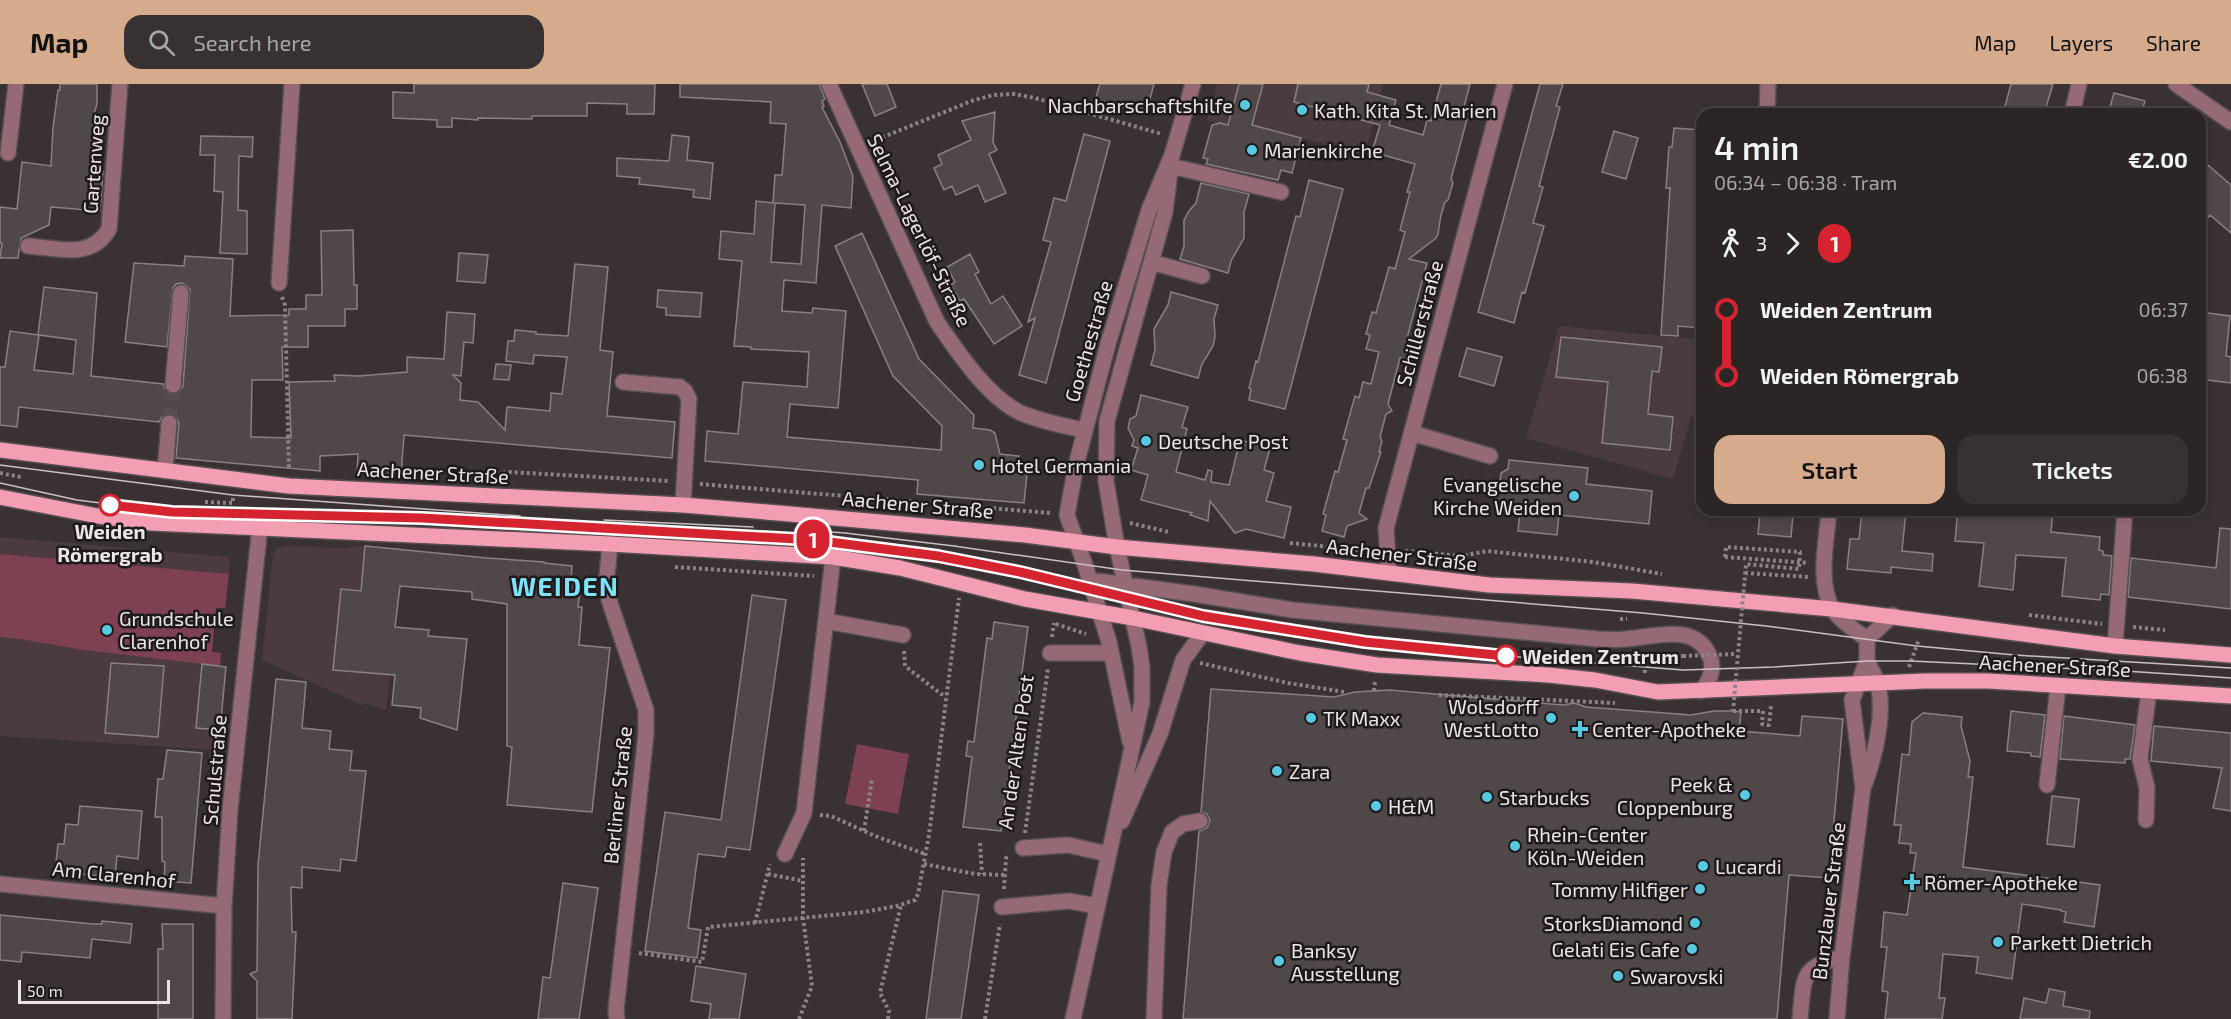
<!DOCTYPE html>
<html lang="en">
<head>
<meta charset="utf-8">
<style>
  body { margin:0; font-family:"Exo 2",sans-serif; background:#383132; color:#f1f3f6; height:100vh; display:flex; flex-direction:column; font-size:22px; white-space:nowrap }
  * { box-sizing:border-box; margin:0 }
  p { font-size:20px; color:#a6a5a7 }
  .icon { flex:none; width:33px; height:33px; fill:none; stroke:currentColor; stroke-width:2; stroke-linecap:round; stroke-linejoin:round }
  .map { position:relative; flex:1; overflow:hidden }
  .side { position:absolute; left:1696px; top:24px; width:510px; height:408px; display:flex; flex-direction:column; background:#2c2526; border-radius:18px; box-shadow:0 3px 9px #0003,0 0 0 2px #484243 }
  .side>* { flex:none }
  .badge { padding:0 12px; border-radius:20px; font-size:21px; line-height:39px }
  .scale { position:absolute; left:18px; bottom:15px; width:152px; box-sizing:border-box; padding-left:6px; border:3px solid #ebe5e6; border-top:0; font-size:16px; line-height:21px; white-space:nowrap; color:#ebe5e6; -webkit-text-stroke:4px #1e1a1b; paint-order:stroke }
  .map>.badge { position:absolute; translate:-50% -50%; box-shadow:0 0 0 3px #fff }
  .legs { display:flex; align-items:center; gap:9px; height:66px; padding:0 18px; font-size:20px }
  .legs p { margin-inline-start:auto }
  .head { display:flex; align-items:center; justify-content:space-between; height:102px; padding:0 18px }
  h1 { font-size:33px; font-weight:600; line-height:45px }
  .primary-button { display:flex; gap:12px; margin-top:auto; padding:12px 18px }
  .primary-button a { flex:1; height:69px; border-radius:18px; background:#d6ab8b; color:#111; font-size:24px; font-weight:600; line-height:69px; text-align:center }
  .primary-button a+a { background:#383132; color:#f1f3f6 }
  ul { padding:0 18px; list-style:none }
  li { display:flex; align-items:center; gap:21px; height:66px; font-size:22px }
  li i { display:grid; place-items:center; width:9px; height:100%; margin:0 8px; background:currentColor }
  li i::after { content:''; width:15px; height:15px; margin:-8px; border:4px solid; border-radius:50%; background:#2c2526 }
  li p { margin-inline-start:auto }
  li:first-child i { background:linear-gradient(#0000 50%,currentColor 0) }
  li:last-child i { background:linear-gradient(currentColor 50%,#0000 0) }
  header { display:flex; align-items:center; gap:36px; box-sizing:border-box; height:84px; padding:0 30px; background:#d6ab8b; color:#111 }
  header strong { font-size:28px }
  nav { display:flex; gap:33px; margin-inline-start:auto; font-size:21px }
  .search { width:420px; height:54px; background:#383132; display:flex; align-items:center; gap:15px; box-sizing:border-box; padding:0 21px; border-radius:18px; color:#a6a5a7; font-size:22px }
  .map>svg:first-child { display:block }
</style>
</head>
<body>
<header>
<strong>Map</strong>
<div class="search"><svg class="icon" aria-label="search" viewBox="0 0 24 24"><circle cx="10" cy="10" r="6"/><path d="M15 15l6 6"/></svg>Search here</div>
<nav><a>Map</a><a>Layers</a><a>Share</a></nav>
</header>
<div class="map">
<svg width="2231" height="935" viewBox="0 0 2231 935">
  <rect width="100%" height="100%" fill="#3a3133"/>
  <path fill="#4b3b3f" d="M1217 0H1383L1380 12 1396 16 1388 43 1373 40 1365 71 1276 47 1239 45 1207 36Z
    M1559 242 1702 256V333H1691L1673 395 1526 354Z
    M0 453 230 473 225 524H216L212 568 221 569 220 582H226L218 666 0 652Z
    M284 462 344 464 365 462 405 465 386 626 364 619V622L262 576 273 471 278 464Z"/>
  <path fill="#7e4151" d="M0 470 229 490 225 524H216L212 568 221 569 220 582 84 566 20 555 0 553Z
    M857 660 909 670 898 730 845 720Z"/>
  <path fill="#504749" stroke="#8a8082" stroke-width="1.5" fill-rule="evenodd" d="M60 0H97V20L94 30 90 85 103 87 100 127 51 123 49 141 21 154 18 174H0L2 159H0V123L17 125 22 78 51 82 53 44 58 6H60Z
    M414 0H655L654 30H627V20L587 19V32H532V35L478 34V36L452 34V43H437V36L393 34V8L414 9Z
    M680 0H819L825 15 822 17 824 22 822 23 840 58 853 92 851 124 822 121 816 199 784 196 782 227 812 229 813 224 846 227 838 324 790 320 787 353 941 366 942 342 893 292 835 162 862 149 919 275 974 331 973 344 990 346 995 349 1000 370 1019 372 1018 390H1027L1024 419 917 410 918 396 705 377 707 347 738 350 743 298 807 303 809 268 751 265V263L734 262 742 177 719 175 721 147 754 150 756 117 773 119 775 91H782L786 40 770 39 771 18 680 13ZM775 119 805 121 801 180 771 178Z
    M862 0H887L896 23 875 32Z
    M1100 0H1154L1146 29 1095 16Z
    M1239 0H1263L1252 41 1301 54 1292 89 1281 86 1278 96 1206 80 1208 75 1203 74 1212 41 1220 39 1228 41Z
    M1298 0H1369L1367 8 1396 16 1389 41 1423 51 1427 36 1431 37 1441 0H1470L1461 34 1467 35 1451 95 1453 99 1448 116 1445 118 1441 131 1438 150 1436 154 1409 175 1427 179 1405 262 1413 277 1400 274 1388 320 1392 327 1386 330 1380 353 1382 357 1379 368H1381L1369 404H1366L1359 429 1367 435 1347 442 1344 453 1322 447 1326 431 1323 430 1335 387 1338 388 1347 356 1343 355 1355 312 1359 314 1363 298 1371 300 1379 268 1366 265 1370 251 1366 250 1372 228 1376 229 1389 183 1395 185 1405 148 1400 146 1410 108H1407L1415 80 1372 68 1380 41 1294 18Z
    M1540 0H1563L1556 22 1560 23 1539 102 1543 103 1533 139 1544 142 1525 209 1522 208 1514 239 1478 228Z
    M2011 0H2053L2044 30H2003Z
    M2114 9 2145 17 2141 30H2108Z
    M995 28 993 58 997 66 989 70 1006 109 985 118 978 101 956 111 952 102 944 106 934 84 942 80 938 71 971 56 962 37Z
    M1674 44 1702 46V206L1700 244 1678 242V252L1661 251 1670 104H1666L1669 63H1672Z
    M1614 47 1638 54 1626 95 1602 88Z
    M1084 50 1110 57 1046 299 1019 291 1035 234 1028 238 1051 158 1043 156 1054 114 1066 117Z
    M672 51 689 53 687 76 713 79 710 115 693 113 694 106 639 100 640 94 617 92V74L669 77Z
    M201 52 253 53 252 73 239 72 238 126 247 127V170L220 169 223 108 214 107 215 71H200Z
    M2208 81 2231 101V149L2210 131 2200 142V90Z
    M1309 96 1343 105 1285 325 1249 316 1251 305 1249 304 1256 277 1258 278 1296 132 1300 133Z
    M1201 99 1249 110 1244 128V154L1231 177 1228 189 1180 175 1184 162V136L1189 127 1196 119Z
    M353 146 354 201H357V225H345V242H308V263H282L283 296H252L251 353 291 354 289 298 335 297 334 291 359 292 407 288V273L444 275 447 228 475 230 473 259 464 258 461 292 453 291 461 299 460 316 478 318 505 346 507 323 550 327 551 309 562 310 567 273 534 271 533 280 506 277 508 257H514L515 246 536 248V250L568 252 575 180 608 183 600 266 613 268 607 332 675 338 672 374 404 351 401 392 357 389 358 370 320 372V387L176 374 179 339 175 331 170 329 164 330 159 338 19 323 17 343 0 341V283H5L10 247 38 251 44 203 97 209 91 292 163 300 167 309 177 310 183 302 190 205 182 199 176 200 173 204 167 263 125 258 134 179 184 182 185 172 233 175 230 232 289 231V225H306V211H322L321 147ZM39 251 76 256 73 290 34 286Z
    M459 169 488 171 485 199 457 197Z
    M970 170 979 188 975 190 991 220 1003 212 1022 242 994 260 964 215 960 217 951 201 955 198 947 183Z
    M658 206 702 209 700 233 666 231V224L657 223Z
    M1171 208 1218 221 1214 235 1215 253 1213 262 1202 280 1198 294 1151 281 1155 266 1154 245 1168 221Z
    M2200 228 2230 232 2226 272 2231 273V299L2200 295Z
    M1561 253 1662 263 1659 288 1652 287 1648 330 1673 333 1670 366 1602 359 1608 298 1556 293Z
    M1467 264 1502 273 1494 302 1459 292Z
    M496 280 511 281 509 296 494 295Z
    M1141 311 1188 323 1182 343 1187 345 1176 388 1205 396 1208 386 1212 387 1211 398 1229 401 1240 356 1270 364 1264 386 1274 389 1266 417 1291 423 1284 454 1246 445 1235 449 1210 417 1208 437 1190 431 1192 429 1141 416 1148 391 1131 386 1138 364 1132 362 1134 356 1128 344 1130 335 1136 332Z
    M1509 376 1588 384 1586 400 1652 407 1649 440 1559 431 1557 451 1518 447 1520 427 1495 424 1497 398H1500L1501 389 1508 385Z
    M1862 426H1906L1902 467 1933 470 1932 487 1891 483V489L1847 485 1850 455H1859Z
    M1958 426H2053L2051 448 2100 453 2099 466 2103 467V471L2112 472 2109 511 2101 510 2100 516 2062 512 2066 474 2016 471 2013 506 1979 502 1984 459 1955 457Z
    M1760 428 1793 431 1791 453 1758 450Z
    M2220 444 2231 445V525L2128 513 2131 474 2216 484Z
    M365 462 487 474 544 478V479L572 482 571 497 581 498 578 523H582L579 561 610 564 592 728 507 721 512 663 507 662V520L472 515V508L400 502 395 543 429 546 428 552 467 555 457 646 420 634 421 624 392 621 395 591 333 586 341 505 361 507Z
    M752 511 786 516 750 766 727 763 725 773 698 770 688 844 701 846 697 874 645 867 665 728 721 736Z
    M994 538 1028 543 1001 747 963 743 972 673 966 672 968 657 974 658 987 554 992 555Z
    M111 579 164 582 158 653 105 649Z
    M202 580 226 583 220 646 196 644Z
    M276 595 306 598 302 644 331 647 329 665 352 667 350 686 366 687 356 777 341 775 340 787 302 783V804L291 803 292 848H296L292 935H257V897L250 890 257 887 258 781Z
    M1211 605 1334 613 1355 608 1389 606 1563 621 1574 619 1586 623 1691 631 1714 627H1733L1741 628 1739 647 1800 652 1802 632 1843 635 1829 794 1789 791 1777 935H1183L1199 747 1207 744 1210 736 1207 730 1201 728Z
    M2011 627 2045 631 2040 673 2031 672V669L2007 667Z
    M1923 629 1962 633 1961 642 1970 677 1968 693H1973L1963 783 2100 801 2094 843 2064 838 2066 828 2061 827V826L2022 820 2012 895 1976 889 1978 873 1943 870 1939 914H1945L1942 935H1885L1888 908 1882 907 1887 863H1881L1884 828 1907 831 1916 769H1910L1911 760 1899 759 1901 741H1894L1902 670 1909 671 1912 638Z
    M2064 632 2135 641 2130 675H2125V679L2060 675Z
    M2154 642 2231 649V727L2213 724 2222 684 2151 677Z
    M167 666 202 669 191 799 164 797 165 778 162 777V733H155L158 695H163Z
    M2052 712 2079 715 2074 763 2047 760Z
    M80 722 142 727 138 775 117 772 115 793 55 788 58 760H64L66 740 78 741Z
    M563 799 598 804 579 935H538L543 893 550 894Z
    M943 807 979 811 961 935H926Z
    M0 831 93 840H102V837L132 840 130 859 92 855 90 874 22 868 21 878 0 876Z
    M162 840H193V935H158V865H163Z
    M696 882 746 890 739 935H709L711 920 691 917Z
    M2049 905 2065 908 2063 922 2090 927 2089 935H2020L2024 914 2046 919Z"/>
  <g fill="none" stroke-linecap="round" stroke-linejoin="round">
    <path stroke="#554c4e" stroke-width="15" stroke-dasharray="15 8" stroke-linecap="butt" d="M169 339 173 301"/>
    <g stroke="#564e50" stroke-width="18">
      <path id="minor" d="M829 0 937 238C958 268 987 313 1021 329 1041 337 1063 342 1084 346
        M2176 0 2231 38
        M1767 30 1768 0
        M2072 30 2079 0
        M8 69 16 0
        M1171 82 1281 108
        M28 162C59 164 91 176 109 145L120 0
        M1151 178 1202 192
        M279 199 292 0
        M623 298 680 303 685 307 689 315 683 421
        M173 301 181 209
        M1412 349 1490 372
        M165 387 169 339
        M1829 426C1827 456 1817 496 1832 524 1839 536 1856 547 1867 555
        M610 460 607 492 609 516 646 626V650L616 926 617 935
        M1389 489 1386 444 1505 0
        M1089 496 1194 510 1292 526 1598 555C1607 555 1617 556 1626 555 1655 553 1696 538 1710 573 1715 586 1710 597 1701 607
        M826 537 903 551
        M2115 562 2125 426
        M1050 569H1111
        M1130 658 1109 558 1085 481 1067 431 1076 381 1108 260 1149 126 1172 71 1193 0
        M1865 699C1875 672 1886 626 1877 598 1875 591 1870 584 1867 577
        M2047 701 2058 602
        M2146 736 2147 704 2140 675 2149 607
        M1122 737 1160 650 1183 576 1202 550
        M1023 764 1068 761 1108 770
        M785 770 804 729 833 473
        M0 800 224 822
        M1002 823 1069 817 1097 822
        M223 935 224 822 230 726 260 442
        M1073 935 1142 618V583L1139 563 1117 463 1106 397 1107 337 1165 128 1172 71
        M1154 935 1159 801 1164 768 1172 748 1183 740 1200 737
        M1800 935C1804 896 1799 882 1842 873
        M1837 935 1842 873 1863 704 1852 616 1867 577V555L1893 531"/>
    </g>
    <g stroke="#564e50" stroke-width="18">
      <path id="major" d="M0 366 289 402 683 421 790 430 1025 451 1117 463 1314 480 1489 501 1632 507 1832 525 2115 562 2231 571
        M0 413 98 432 151 439 610 460 833 473 900 484 1025 515 1133 534 1300 569 1377 581 1548 591 1595 596 1658 608 1925 597H1988L2231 612"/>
    </g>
    <path stroke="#8b8384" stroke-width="4" stroke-dasharray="3 3" stroke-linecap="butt" d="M871 58 974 16 994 11 1014 10 1035 14 1162 50
      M282 213 285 221 289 386
      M0 389 21 393
      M479 392 509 388 669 397
      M700 400 1051 429
      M205 418 233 419V411
      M1130 439 1169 448
      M1290 459 1372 467
      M1405 467 1462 472 1487 467 1593 478 1662 490
      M1725 473 1809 479
      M675 483 814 492
      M1745 489 1809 493
      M2029 531 2102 540
      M1620 535H1627
      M1056 540 1086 550
      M2133 543 2165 546
      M1052 553 1054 539
      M904 567 905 582 941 610 945 611
      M1642 570H1644L1645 590
      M1645 574 1683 572
      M1200 579 1288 599 1345 608
      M1909 583 1919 555
      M1374 607 1375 597
      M1439 611 1615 619
      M1733 627H1763L1762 640 1769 641 1771 622
      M820 731 831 732 875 752 925 770
      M864 747 872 695
      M1025 749 1048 584
      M980 759 982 790
      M924 780 975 790 1005 791
      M768 790 803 797
      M1004 805 1006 774 1009 773
      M755 839 770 780
      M639 869 702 878 708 843 864 828 897 822 915 816 918 810 929 751 959 514
      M799 935 812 902 803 834V774
      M888 935 889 927 880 909 901 821
      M985 935 1000 840"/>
    <use href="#minor" stroke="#956a74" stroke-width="15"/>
    <use href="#major" stroke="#f49eb3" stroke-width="15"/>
    <path stroke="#c8c1c2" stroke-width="1.5" d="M0 381 233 411 520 432
      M0 399 77 416 172 428 422 434 815 456 938 472 1021 488 1203 532 1366 558 1442 567 1683 586 1774 583 1867 577H1911L2125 587 2231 594
      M604 436 753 443
      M804 446 845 449 954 462 1122 486 1643 529 1766 542 1917 562 2015 571 2231 584"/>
    <path stroke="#8b8384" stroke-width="4" stroke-dasharray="3 3" stroke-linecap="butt" d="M1725 473 1726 463 1800 468 1799 485 1746 480 1733 627
      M1683 572 1737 570"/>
  </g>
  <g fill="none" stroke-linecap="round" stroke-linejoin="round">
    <g stroke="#fff" stroke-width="14">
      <path id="line-1" d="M110 421 172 428 422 434 814 456 938 472 1020 488 1203 532 1365 558 1506 572"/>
    </g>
    <use href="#line-1" stroke="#d52330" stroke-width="9"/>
  </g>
  <g fill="#57c9e2" stroke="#1e1a1b" stroke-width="2">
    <circle cx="1245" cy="21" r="6"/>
    <circle cx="1302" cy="26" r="6"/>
    <circle cx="1252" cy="66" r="6"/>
    <circle cx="1146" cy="357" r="6"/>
    <circle cx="979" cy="381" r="6"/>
    <circle cx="1574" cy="412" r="6"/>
    <circle cx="107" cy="546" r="6"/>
    <circle cx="1311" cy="634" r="6"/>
    <circle cx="1551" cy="634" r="6"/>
    <path d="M1577 636h6v6h6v6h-6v6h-6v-6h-6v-6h6z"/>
    <circle cx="1277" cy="687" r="6"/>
    <circle cx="1745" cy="711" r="6"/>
    <circle cx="1487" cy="713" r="6"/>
    <circle cx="1376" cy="722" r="6"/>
    <circle cx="1515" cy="762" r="6"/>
    <circle cx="1703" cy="782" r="6"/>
    <path d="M1909 789h6v6h6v6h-6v6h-6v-6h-6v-6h6z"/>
    <circle cx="1700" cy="805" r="6"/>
    <circle cx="1695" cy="839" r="6"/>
    <circle cx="1998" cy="858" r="6"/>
    <circle cx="1692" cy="865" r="6"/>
    <circle cx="1279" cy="877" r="6"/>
    <circle cx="1618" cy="892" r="6"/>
  </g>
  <g fill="#fff" stroke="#d52330" stroke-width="3">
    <circle cx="110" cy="421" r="10"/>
    <circle cx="1506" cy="572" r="10"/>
  </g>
  <g text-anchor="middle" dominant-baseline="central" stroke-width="5" stroke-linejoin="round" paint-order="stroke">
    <g font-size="20" fill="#ebe5e6" stroke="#1e1a1b" text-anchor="start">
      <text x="1233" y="21" text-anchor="end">Nachbarschaftshilfe</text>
      <text x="1314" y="26">Kath. Kita St. Marien</text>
      <text x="1264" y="66">Marienkirche</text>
      <text x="1158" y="357">Deutsche Post</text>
      <text x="991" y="381">Hotel Germania</text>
      <text x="1562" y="400" text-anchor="end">Evangelische<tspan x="1562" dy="23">Kirche Weiden</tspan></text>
      <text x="119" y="534">Grundschule<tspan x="119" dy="23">Clarenhof</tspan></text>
      <text x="1539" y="622" text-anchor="end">Wolsdorff<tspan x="1539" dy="23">WestLotto</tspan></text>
      <text x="1323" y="634">TK Maxx</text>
      <text x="1592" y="645">Center-Apotheke</text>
      <text x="1289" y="687">Zara</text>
      <text x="1733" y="700" text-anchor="end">Peek &amp;<tspan x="1733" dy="23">Cloppenburg</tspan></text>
      <text x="1499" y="713">Starbucks</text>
      <text x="1388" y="722">H&amp;M</text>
      <text x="1527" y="750">Rhein-Center<tspan x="1527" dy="23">Köln-Weiden</tspan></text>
      <text x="1715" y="782">Lucardi</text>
      <text x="1924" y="798">Römer-Apotheke</text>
      <text x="1688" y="805" text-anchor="end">Tommy Hilfiger</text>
      <text x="1683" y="839" text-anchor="end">StorksDiamond</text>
      <text x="2010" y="858">Parkett Dietrich</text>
      <text x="1680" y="865" text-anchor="end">Gelati Eis Cafe</text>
      <text x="1291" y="866">Banksy<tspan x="1291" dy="23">Ausstellung</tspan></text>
      <text x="1630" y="892">Swarovski</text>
    </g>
    <g font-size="20" fill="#ebe5e6" stroke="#1e1a1b">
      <text transform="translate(93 80) rotate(-86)">Gartenweg</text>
      <text transform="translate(920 146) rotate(64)">Selma-Lagerlöf-Straße</text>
      <text transform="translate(1419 239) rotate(-75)">Schillerstraße</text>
      <text transform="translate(1088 257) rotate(-74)">Goethestraße</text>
      <text transform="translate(433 388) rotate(3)">Aachener Straße</text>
      <text transform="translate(918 420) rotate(5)">Aachener Straße</text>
      <text transform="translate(1402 470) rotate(7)">Aachener Straße</text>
      <text transform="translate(2055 581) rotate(3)">Aachener Straße</text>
      <text transform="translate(1015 668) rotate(-82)">An der Alten Post</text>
      <text transform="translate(214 686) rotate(-85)">Schulstraße</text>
      <text transform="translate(617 711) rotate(-84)">Berliner Straße</text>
      <text transform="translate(114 790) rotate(6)">Am Clarenhof</text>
      <text transform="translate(1828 817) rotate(-83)">Bunzlauer Straße</text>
    </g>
    <g font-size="20" font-weight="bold" fill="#ebe5e6" stroke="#1e1a1b">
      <text x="110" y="447">Weiden<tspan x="110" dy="23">Römergrab</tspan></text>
      <text x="1522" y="572" text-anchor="start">Weiden Zentrum</text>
    </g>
    <g font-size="26" font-weight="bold" letter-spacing="1.5" fill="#7de3fa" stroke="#1e1a1b">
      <text x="565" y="501">WEIDEN</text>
    </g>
  </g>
</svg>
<div class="scale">50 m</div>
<b class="badge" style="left:813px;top:455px;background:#d52330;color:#fff">1</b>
<section class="side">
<div class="head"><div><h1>4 min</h1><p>06:34 – 06:38 · Tram</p></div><b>€2.00</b></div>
<div class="legs"><svg class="icon" aria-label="walk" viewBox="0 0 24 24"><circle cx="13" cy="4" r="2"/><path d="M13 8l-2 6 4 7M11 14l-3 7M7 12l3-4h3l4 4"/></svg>3<svg class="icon" aria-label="forward" viewBox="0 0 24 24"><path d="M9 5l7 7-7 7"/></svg><b class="badge" style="background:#d52330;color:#fff">1</b></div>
<ul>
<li><i style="color:#d52330"></i><b>Weiden Zentrum</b><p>06:37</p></li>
<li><i style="color:#d52330"></i><b>Weiden Römergrab</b><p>06:38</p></li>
</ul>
<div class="primary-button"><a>Start</a><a>Tickets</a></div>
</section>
</div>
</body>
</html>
